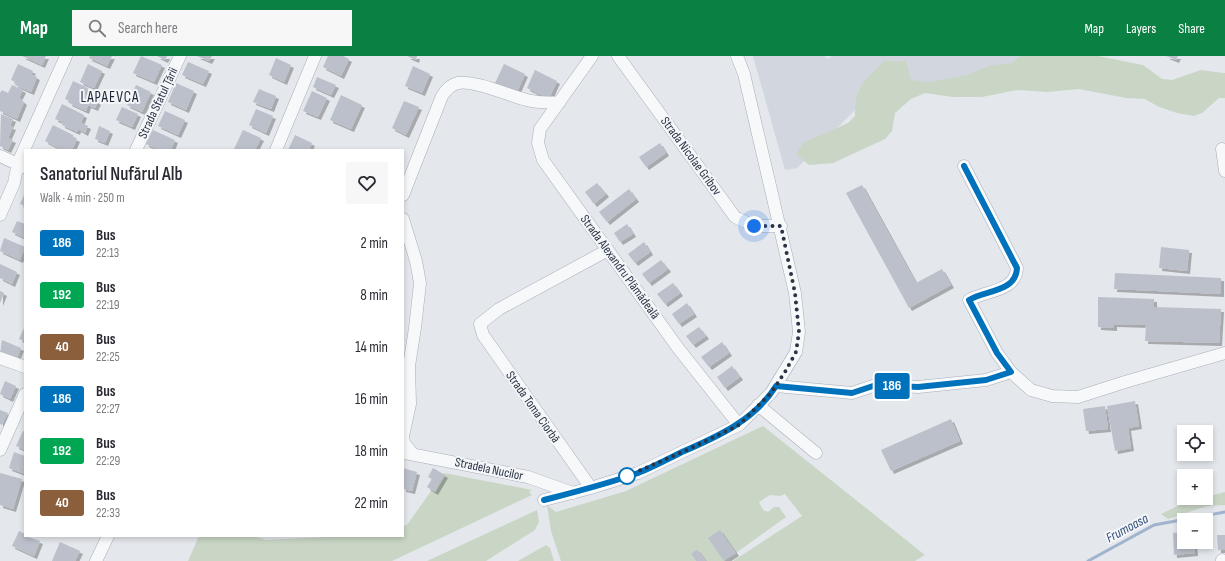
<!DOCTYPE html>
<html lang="en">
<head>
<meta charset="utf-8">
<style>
  body { margin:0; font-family:"Sofia Sans Condensed",sans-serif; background:#f7f7f7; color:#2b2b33; height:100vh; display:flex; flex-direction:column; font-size:15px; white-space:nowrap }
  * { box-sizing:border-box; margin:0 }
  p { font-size:13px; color:#7c7c81 }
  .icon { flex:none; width:22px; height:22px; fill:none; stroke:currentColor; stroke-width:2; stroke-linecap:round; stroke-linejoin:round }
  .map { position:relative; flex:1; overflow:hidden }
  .panel { position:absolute; left:24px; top:93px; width:380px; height:388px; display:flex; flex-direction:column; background:#fff; border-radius:0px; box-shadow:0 2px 6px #0003 }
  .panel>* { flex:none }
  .badge { padding:0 8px; border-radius:3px; font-size:14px; line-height:26px }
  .controls { position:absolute; left:1177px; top:369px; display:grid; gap:8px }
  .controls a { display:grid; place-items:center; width:36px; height:36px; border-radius:0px; background:#fff; box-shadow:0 2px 6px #0003; font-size:20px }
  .you { position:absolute; width:20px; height:20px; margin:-10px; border:3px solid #fff; border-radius:50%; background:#1a73e8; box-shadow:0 0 0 6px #1a73e833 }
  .map>.badge { position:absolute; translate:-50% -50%; box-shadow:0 0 0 2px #fff }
  .round { display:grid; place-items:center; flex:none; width:42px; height:42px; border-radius:0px; background:#f7f7f7 }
  .headline { display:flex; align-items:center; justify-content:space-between; height:68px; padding:0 16px }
  h1 { font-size:19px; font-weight:600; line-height:30px }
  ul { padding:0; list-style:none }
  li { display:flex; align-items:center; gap:12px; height:52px; padding:0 16px }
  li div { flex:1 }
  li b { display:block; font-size:15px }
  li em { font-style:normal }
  li .badge { min-width:44px; font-weight:700; text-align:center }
  header { display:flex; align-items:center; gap:24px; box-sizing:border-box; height:56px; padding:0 20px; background:#0b8043; color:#fff }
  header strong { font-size:19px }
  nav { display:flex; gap:22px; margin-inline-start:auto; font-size:14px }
  .search { width:280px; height:36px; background:#f7f7f7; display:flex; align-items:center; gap:10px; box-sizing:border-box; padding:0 14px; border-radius:0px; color:#7c7c81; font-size:15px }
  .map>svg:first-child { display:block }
</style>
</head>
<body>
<header>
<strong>Map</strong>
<div class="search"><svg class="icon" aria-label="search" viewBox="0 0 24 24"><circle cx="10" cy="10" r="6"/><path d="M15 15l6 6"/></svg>Search here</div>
<nav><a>Map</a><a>Layers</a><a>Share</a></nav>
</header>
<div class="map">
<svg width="1225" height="505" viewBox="0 0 1225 505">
  <defs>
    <filter id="shadow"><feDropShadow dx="3" dy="3" stdDeviation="0" flood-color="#0004"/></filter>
  </defs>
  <rect width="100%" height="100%" fill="#e4e7ec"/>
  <path fill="#d2d6de" d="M753 0H824L829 3 831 0H1030L992 22 867 42 797 112 785 114Z"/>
  <path fill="#c9d6c5" d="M1020 0H1098L1143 9 1162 23 1172 24 1201 14 1223 17H1225V42H1219L1202 57 1194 60 1177 57 1159 51 1145 43 1126 42 1079 33 1047 36 1017 34 982 41H953L925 37 911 43 895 57 892 75 885 83 833 107 809 109 796 98 803 87 848 67 855 60C855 30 865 25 884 5H906L911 24 929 26 967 19 989 10 1012 7Z
    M763 370 925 499 915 505H733L802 460 785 438 780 440 770 439 759 446 763 454 768 456 774 451H779L786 461 725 505H706L697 493 691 498 696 505H561L551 475 547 449 556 456 626 435Z
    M444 417 532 434 529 436 532 439 392 505H188L199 480H253L266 484 347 480H403V470L407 469Z
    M1225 436V449L1207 450 1168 463 1161 458 1186 446Z
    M537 454 539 466 535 474 486 505H427Z
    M546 489 550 492 554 505H518Z"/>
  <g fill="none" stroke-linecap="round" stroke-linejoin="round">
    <path stroke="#9fb4cc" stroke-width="3" d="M1088 505 1154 469 1225 456"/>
  </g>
  <path fill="#bbc0ca" filter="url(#shadow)" d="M22 0H46L42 9Z
    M90 0H112L107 10 89 2Z
    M141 0 162 9 154 26 133 17Z
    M157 0H167L165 4Z
    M197 0H212L209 5Z
    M328 0H343L349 3 341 20 323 11Z
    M407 0H417L416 4Z
    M1166 0H1178L1176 4Z
    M276 2 291 9 284 26 269 19Z
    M188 6 209 15 203 28 182 19Z
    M18 8 33 15 31 18 37 21 31 36 15 29 16 26 11 24Z
    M88 8 102 15 94 32 80 26Z
    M504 8 525 18 517 36 495 27Z
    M413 10 430 18 422 37 405 30Z
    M535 14 557 25 549 43 527 32Z
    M317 21 336 29 331 39 313 31Z
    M73 25 88 32 85 38 98 46 95 52 88 49 86 55 69 47 70 45 65 43Z
    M176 27 194 35 186 54 168 46Z
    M12 29 23 34 19 42 24 46 17 63 0 55V37L2 34 8 37Z
    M136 29 151 36 142 56 127 49Z
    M259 33 276 40 271 53 253 46Z
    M312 35 327 42 318 61 303 55Z
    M341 39 362 49 351 73 330 64Z
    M404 45 419 51 406 79 392 72Z
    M62 48 84 59 81 67 88 70 85 77 78 73 77 76 62 69 63 66 55 63Z
    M122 51 138 58 132 71 116 64Z
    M256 53 273 60 266 77 249 69Z
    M165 55 185 64 178 79 158 70Z
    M1 58 13 63 10 70 13 71 8 82 13 84 8 94 0 90Z
    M53 69 73 79V81L77 83 72 94H62L45 85Z
    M99 70 110 75 105 87 95 83Z
    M153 74 175 84 171 94H159L146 88Z
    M243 74 261 82 255 94 234 93Z
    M295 79 312 87 309 94H288Z
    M660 87 666 97 646 111 639 101Z
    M597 127 606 138 594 148 585 136Z
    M862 129 916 227 942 213 951 229 909 252 846 137Z
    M629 133 636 143 607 166 599 156Z
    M25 137V150L20 148Z
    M17 165 25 168V182L12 176Z
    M627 168 633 178 620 186 614 177Z
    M4 182 25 191 20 204 0 195Z
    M644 186 650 196 635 207 628 198Z
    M1161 191 1189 194 1187 215 1159 212Z
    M661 204 668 213 649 227 642 218Z
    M0 208 17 216 12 228 0 222Z
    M1115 217 1221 222V238L1114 233Z
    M673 227 680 237 665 248 657 238Z
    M0 235 4 237 0 247Z
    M1098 241 1154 243V251L1221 253 1219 287 1145 285 1146 269 1114 268V272L1098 271Z
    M687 247 694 258 679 268 672 258Z
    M25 270V285L19 283Z
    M699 271 706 280 693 289 686 280Z
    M2 284 21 292 16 305 0 298Z
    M722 286 729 297 709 311 701 301Z
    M732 310 740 321 725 332 717 321Z
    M5 325 16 330 10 343 0 338Z
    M1135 345 1139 370 1128 372 1131 392 1115 395 1107 350Z
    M1105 350 1108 373 1086 375 1083 353Z
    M0 354 8 357 2 369 0 368Z
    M951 363 960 385 891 415 881 394Z
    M23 375 25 376V394L16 390Z
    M14 396 25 400V418L9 412Z
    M403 412 417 416 412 435 403 433Z
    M433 412 445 419 435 436 427 431 432 423 428 421Z
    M0 417 22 423 13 453 0 449Z
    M720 474 736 497 724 505 708 482Z
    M19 475 25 478V480L40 485 34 500 12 490Z
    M1184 476V486H1194L1195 497 1174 499 1173 477Z
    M1217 479H1225V494H1218Z
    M60 486 80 495 75 505H52Z
    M697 493 706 505H696L691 498Z"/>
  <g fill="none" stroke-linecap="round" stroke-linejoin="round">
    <g stroke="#a9aeb7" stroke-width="13">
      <path id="minor" d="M592 0 540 73 538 87 543 104 678 292 739 369
        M618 0 735 161 754 170H781
        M1222 93 1225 115
        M136 94 180 0
        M276 94 315 0
        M0 100 24 111
        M964 110 1017 212C1016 236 986 234 969 244L997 297 1011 316 1031 334 1052 340 1078 341 1125 326 1225 297
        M403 139 442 40C446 34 450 29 458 27 475 24 510 40 527 44 538 47 549 47 560 46
        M0 159 14 127 18 107 66 0
        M403 163 416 205 420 227 415 272 409 310 410 348 403 380 404 387 413 398
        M0 302 25 311
        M776 330 852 337 876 329 918 331 986 324 1011 316
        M758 349 816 397
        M0 394 25 338
        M405 397 528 421 573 437
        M591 432 483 279 480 268 499 253 608 194
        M544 444 591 432 638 417 739 369 771 337 796 296 799 276 795 237 744 18 737 0
        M1222 504V505
        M96 505 108 480"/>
    </g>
    <use href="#minor" stroke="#f7f8fa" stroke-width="12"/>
  </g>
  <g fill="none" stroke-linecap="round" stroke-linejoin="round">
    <g stroke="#fff" stroke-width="9">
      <path id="line" d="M544 444C575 436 607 428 638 417 653 411 668 403 682 396 717 381 755 364 776 330L852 337 876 329 918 331 986 324 1011 316 997 297 969 244C986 234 1016 236 1017 212L964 110"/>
    </g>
    <use href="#line" stroke="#0072bc" stroke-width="6"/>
    <path stroke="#2b3445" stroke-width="4" stroke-dasharray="0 7.2" d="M627 420 689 393 739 369 771 337 785 316 796 296 799 276 795 237 781 170H754"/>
  </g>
  <circle fill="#fff" stroke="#0072bc" stroke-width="2" cx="627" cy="420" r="8"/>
  <g text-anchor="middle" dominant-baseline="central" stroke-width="4" stroke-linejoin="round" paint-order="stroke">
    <g font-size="13" fill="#2b3445" stroke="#f4f6f9">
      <text transform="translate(158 47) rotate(-65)">Strada Sfatul Țării</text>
      <text transform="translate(691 100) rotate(54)">Strada Nicolae Gribov</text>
      <text transform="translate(620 211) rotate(54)">Strada Alexandru Plămădeală</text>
      <text transform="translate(533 351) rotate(55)">Strada Toma Ciorbă</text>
      <text transform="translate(489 413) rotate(12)">Stradela Nucilor</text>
    </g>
    <g font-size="14" font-style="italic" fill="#34527a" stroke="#f4f6f9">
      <text transform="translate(1127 472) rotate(-28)">Frumoasa</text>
    </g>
    <g font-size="15" letter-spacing="1" fill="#1d2536" stroke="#f4f6f9">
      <text x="110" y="41">LAPAEVCA</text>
    </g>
  </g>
</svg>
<div class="controls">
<a><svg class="icon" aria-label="locate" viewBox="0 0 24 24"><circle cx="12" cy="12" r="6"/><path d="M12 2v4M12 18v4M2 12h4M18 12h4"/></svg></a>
<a>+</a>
<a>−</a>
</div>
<div class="you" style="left:754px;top:170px"></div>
<b class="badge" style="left:892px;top:330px;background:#0072bc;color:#fff">186</b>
<section class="panel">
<div class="headline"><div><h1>Sanatoriul Nufărul Alb</h1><p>Walk · 4 min · 250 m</p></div><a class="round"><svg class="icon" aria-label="heart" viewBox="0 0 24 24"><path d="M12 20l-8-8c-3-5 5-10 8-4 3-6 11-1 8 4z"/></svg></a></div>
<ul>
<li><span class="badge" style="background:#0072bc;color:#fff">186</span><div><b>Bus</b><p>22:13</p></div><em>2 min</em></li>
<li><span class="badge" style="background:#00a651;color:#fff">192</span><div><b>Bus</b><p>22:19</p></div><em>8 min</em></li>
<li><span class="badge" style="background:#8b5e3c;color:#fff">40</span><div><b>Bus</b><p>22:25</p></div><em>14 min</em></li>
<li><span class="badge" style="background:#0072bc;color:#fff">186</span><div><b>Bus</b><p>22:27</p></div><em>16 min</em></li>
<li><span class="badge" style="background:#00a651;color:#fff">192</span><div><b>Bus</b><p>22:29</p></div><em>18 min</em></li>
<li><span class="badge" style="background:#8b5e3c;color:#fff">40</span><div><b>Bus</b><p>22:33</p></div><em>22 min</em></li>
</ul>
</section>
</div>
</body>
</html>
